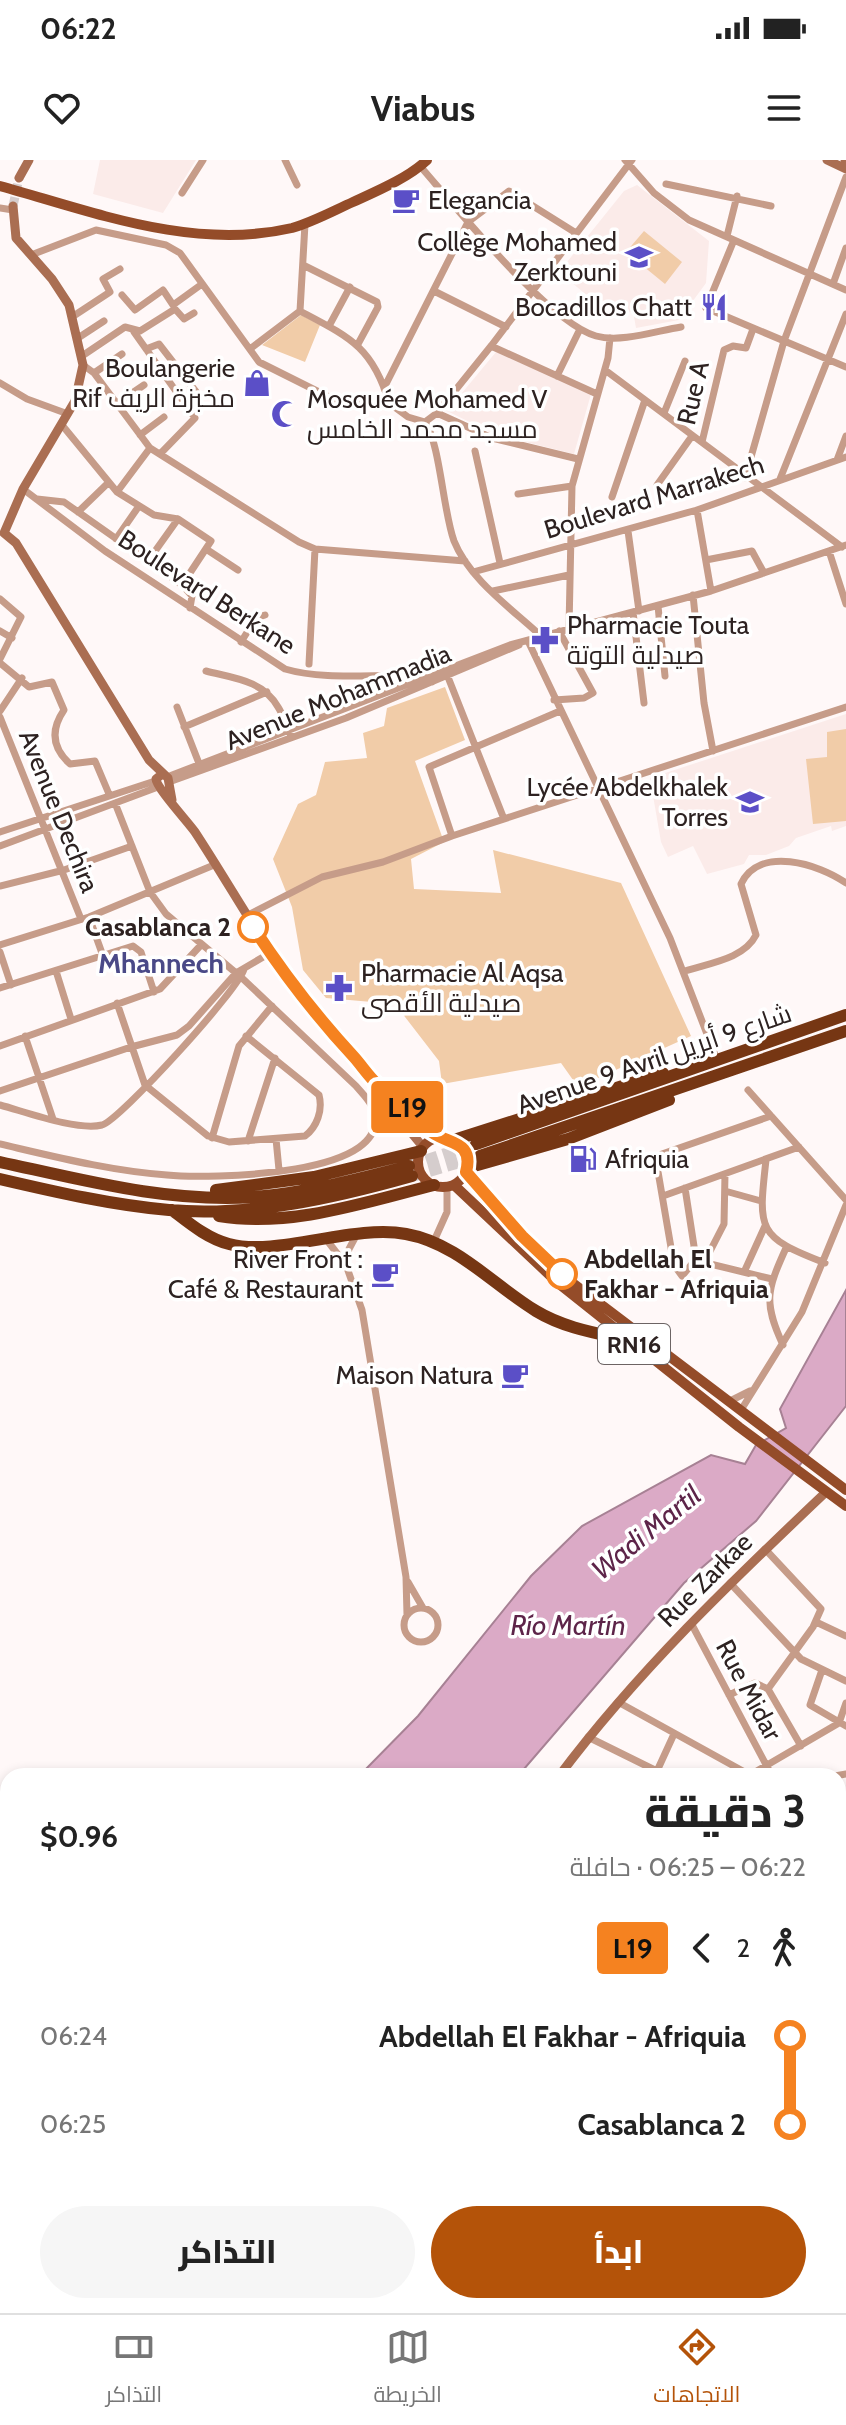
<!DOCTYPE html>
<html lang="ar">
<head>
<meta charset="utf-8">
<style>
  body { margin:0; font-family:Cabin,Cairo,sans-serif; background:#f6f6f6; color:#222; direction:rtl; height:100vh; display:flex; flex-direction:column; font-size:30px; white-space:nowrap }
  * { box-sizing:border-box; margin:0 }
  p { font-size:26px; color:#767676 }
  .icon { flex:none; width:44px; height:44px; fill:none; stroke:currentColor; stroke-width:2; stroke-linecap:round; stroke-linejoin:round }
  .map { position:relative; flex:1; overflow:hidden; direction:ltr }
  .sheet { position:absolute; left:0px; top:1608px; width:846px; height:546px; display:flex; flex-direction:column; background:#fff; border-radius:24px 24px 0 0; box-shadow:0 4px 12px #0003; direction:rtl }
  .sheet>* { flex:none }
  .badge { padding:0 16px; border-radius:6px; font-size:28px; line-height:52px }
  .map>.badge { position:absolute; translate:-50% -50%; box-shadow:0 0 0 4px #fff }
  .legs { display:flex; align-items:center; gap:12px; height:88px; padding:0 40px; font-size:26px }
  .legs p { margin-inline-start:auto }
  .head { display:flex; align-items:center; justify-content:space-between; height:136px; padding:0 40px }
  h1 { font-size:44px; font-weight:800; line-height:60px }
  .button { display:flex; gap:16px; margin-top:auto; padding:16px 40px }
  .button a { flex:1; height:92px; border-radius:48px; background:#b45309; color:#fff; font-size:32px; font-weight:800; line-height:92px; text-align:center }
  .button a+a { background:#f6f6f6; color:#222 }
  ul { padding:0 40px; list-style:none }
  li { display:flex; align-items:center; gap:28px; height:88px; font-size:30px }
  li i { display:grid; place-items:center; width:12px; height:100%; margin:0 10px; background:currentColor }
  li i::after { content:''; width:20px; height:20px; margin:-10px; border:6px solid; border-radius:50%; background:#fff }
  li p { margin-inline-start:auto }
  li:first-child i { background:linear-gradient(#0000 50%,currentColor 0) }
  li:last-child i { background:linear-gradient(currentColor 50%,#0000 0) }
  .status { display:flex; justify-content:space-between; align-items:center; height:56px; padding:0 40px; background:#fff; direction:ltr }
  .status svg { height:22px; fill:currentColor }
  header { display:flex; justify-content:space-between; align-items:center; height:104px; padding:0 40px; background:#fff; font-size:36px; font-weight:800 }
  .tabs { display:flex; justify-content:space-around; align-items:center; height:112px; border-top:2px solid #e0e0e0; background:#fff; font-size:22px; color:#767676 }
  .tabs a { display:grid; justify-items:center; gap:4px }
  .tabs .on { color:#b45309 }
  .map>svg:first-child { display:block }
</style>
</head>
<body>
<div class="status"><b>06:22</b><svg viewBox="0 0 49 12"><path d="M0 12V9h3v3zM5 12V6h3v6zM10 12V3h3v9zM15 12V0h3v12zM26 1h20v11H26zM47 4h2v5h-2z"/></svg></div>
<header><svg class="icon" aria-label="menu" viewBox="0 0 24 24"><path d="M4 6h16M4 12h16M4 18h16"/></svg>Viabus<svg class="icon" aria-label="heart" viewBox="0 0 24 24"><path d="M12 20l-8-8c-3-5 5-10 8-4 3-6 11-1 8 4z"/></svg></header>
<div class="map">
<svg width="846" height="2153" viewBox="0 0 846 2153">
  <rect width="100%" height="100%" fill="#fff8f8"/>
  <path fill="#fbebe9" d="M100 0H196L163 53 93 34Z
    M637 25 709 81 706 123 679 160 636 168 633 151 616 154 613 146 601 147 559 112 624 31Z
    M496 192 591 234 574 294 494 274 447 251Z
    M846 554V666L832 671 831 666 796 678 789 686 766 695H749L744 704 707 714 693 686 668 697 661 682 650 618Z"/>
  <path fill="#f1cca8" d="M644 71 682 102 665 124 626 92Z
    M301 155 320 165 305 202 262 185Z
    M445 527 465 580 415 601 444 682 411 699 414 729 501 733 493 690 621 723 691 876 578 927 561 903 442 924 439 901 395 844 326 838 303 810 292 747 273 699 298 644 316 635 325 602 367 598 363 573 384 566 387 548Z
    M846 569V661L813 664 806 599 827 597V572Z
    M8 2004V2146H566L583 2153H0V2020Z"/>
  <path fill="#dbaac6" stroke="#a78194" stroke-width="2" d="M846 1130V1246L756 1361 684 1423 518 1616H359L418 1556 531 1416 582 1366 711 1295 745 1304 756 1285 786 1268 780 1249Z
    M8 1730V1857L0 1858V1731Z"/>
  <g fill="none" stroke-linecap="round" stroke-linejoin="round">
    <path stroke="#d5cdcd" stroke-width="9" stroke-dasharray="9 4.5" stroke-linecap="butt" d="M13 46 19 18"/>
    <path stroke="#d5cdcd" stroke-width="12" stroke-dasharray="12 6" stroke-linecap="butt" d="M409 1006 476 984
      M412 1016 480 996"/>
    <path stroke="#c69c89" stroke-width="7" d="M285 0 297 25
      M625 0 654 33 689 60 846 130
      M420 6C455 46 549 163 596 176 621 183 656 171 681 167
      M666 24 771 46
      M182 33 203 0
      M0 48 13 50
      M727 76 737 36
      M734 80 706 148 846 207
      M31 95 96 70 166 85 180 93 259 202 333 239 389 243 408 257 425 262
      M303 105 377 142 378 147 358 184
      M833 124 846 88
      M434 131 506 167
      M122 135 135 150 163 130 173 145 202 124
      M300 151C349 177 373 187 389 243
      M72 157 110 132 103 119 120 109
      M329 166 350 127
      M134 172 195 258 160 294
      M78 178 104 161
      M491 186 597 234
      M146 189 159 184 197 233
      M250 189 300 151 305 64
      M82 196 125 167 140 171 175 149 184 159 194 153
      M83 205 94 213 150 288 299 382 315 389 465 401
      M605 210 842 387
      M94 213 122 194
      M557 216 580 169
      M0 223 27 239 68 254
      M384 228 468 62 509 31 576 73
      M116 244 144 225
      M437 253 492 278 578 299
      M664 253 685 201
      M62 265 117 332 154 355 178 359 211 381 182 425
      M140 275 164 257
      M702 282 724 190 733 186 746 188 753 169
      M475 291 500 403
      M837 300 846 276
      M745 318 784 181 846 17
      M780 319 846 154
      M657 325 692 276
      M23 329 105 391 285 509C330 522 383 512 430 517L432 522
      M117 332 150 288
      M518 334 572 326
      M612 337 645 240
      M37 339 64 342 182 425 192 436 190 448
      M697 350 711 431
      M78 352 108 323
      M628 371 639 451
      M116 379 139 346
      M206 389 238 410
      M829 391 846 444
      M706 400 752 391 764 413
      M148 401 178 359
      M473 412 697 350 846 297
      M493 431 569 415
      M693 435 704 543 713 591
      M0 439 21 457 0 499
      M658 446 665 516
      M633 452 644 543
      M569 468 572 326 608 198 610 178
      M0 471 12 478
      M541 476C512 449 469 419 454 381 443 351 440 283 425 262L437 253 491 186 632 0
      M528 481 670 778 717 900
      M241 482 256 458 265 455
      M0 503 29 527 52 522 64 550C51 569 51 587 70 604L95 601 109 634
      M309 504 315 389
      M206 511C233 518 263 520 278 547 284 556 286 567 291 576
      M446 512 504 659
      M554 540 584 538 593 533 559 471
      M177 547 200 606
      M0 551 22 518
      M0 557 81 759
      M184 567 267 532
      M167 617 510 485 711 431 846 385
      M169 622 346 558 519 485
      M0 672 155 621
      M452 676 429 607 560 551
      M0 686 158 627
      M0 726 64 710 132 686
      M246 756 322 717 383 702 452 676 846 547
      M89 757 103 796
      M0 785 89 757 214 705
      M0 792 11 825
      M56 811 71 859
      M685 811C709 803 744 799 756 775L741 724C759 685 819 704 846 723
      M0 828 133 786 141 792 154 832
      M117 843 145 925 208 976 229 982 305 976C317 967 323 950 319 935L246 876
      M25 876 53 959
      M0 886 160 829 201 785
      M748 930 846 1040
      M0 931 131 887 177 875 189 866 236 813 270 793
      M0 945C26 952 77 971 102 965 120 960 240 828 244 809
      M212 978 239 886 272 846
      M276 979 279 1010
      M248 981 275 898
      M0 984C56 997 111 1011 167 1015 203 1019 406 1018 371 945 368 939 361 932 356 926L242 818 166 754 150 732 115 643
      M766 1000C758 1070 757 1077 825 1103
      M685 1028 696 1099 682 1116 674 1105 656 1000 662 994 771 956
      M725 1031 761 1041
      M663 1036 799 987
      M326 1079 346 1105 362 1150 406 1417 407 1455
      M434 1081 447 1052V1027
      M702 1102 772 1119
      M346 1103 349 1089 357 1074
      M704 1103 724 1064 725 1014
      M745 1110 765 1066
      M783 1185C763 1142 767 1130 786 1088
      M730 1241 750 1231
      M741 1250 802 1152 846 1045
      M765 1389 821 1449 813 1467 768 1529
      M408 1422 423 1448
      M730 1423 801 1499 846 1521
      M404 1465a17 17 0 1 1 34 0a17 17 0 1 1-34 0Z
      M816 1462 846 1476
      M691 1463 772 1616
      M822 1510 810 1545 846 1566
      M729 1535 755 1523 768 1529 801 1586
      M618 1542 750 1615 839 1563 846 1543
      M588 1577 667 1616
      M657 1611 674 1574
      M835 1616 846 1614
      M838 1852 846 1855
      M838 1983 846 2038
      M0 2086 8 2095
      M286 2146 287 2153
      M578 2146 601 2153
      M680 2149 755 2153
      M35 2153V2146
      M636 2153 639 2146
      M763 2153 765 2146"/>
    <path stroke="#aa6e52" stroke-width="9" d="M827 0 846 9
      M845 0H846
      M19 18 29 0
      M13 46 16 78 52 119 69 145 83 205 75 241 23 329 4 373 16 383 149 600 168 618 172 640
      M161 615 156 619C156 627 187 661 195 672 233 730 266 791 309 846 347 895 394 934 437 978
      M379 925 392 949 423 987
      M559 1616C637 1512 731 1422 826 1332
      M0 1891 8 1890"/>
    <path stroke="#944c29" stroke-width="10" d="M0 26C94 52 193 91 292 68 313 62 333 51 353 42 377 31 408 18 427 0
      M418 1002a25 25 0 1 1 50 0a25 25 0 1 1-50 0Z
      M466 1012 522 1076 566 1118 846 1330
      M454 1025 558 1123 739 1267 846 1346"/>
    <path stroke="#763613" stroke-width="12" d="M454 980 663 913
      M476 984 846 855
      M480 996 846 871
      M0 1002C83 1020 168 1043 254 1037 306 1033 358 1019 409 1006
      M467 1008 568 979 669 940
      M0 1019C56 1032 112 1045 169 1050 251 1057 334 1038 412 1016
      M216 1030 314 1017 421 991
      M172 1050C189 1063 208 1079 229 1084 277 1097 353 1064 406 1074 457 1083 493 1125 536 1151 564 1168 596 1173 628 1180
      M219 1056C290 1068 366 1042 434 1025"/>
  </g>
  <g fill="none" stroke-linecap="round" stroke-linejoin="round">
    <g stroke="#fff" stroke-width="18">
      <path id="line-1" d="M253 767C283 813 316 856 354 897 362 906 369 917 378 925 395 939 412 953 428 969 443 985 475 978 466 1012L522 1076 562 1114"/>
    </g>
    <use href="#line-1" stroke="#f58220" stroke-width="12"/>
  </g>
  <defs>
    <g id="cafe-bare" transform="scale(2.16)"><path d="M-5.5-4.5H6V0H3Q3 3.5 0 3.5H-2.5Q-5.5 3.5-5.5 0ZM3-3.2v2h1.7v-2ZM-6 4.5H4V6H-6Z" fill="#5b4fc7" stroke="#fff" stroke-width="2.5" paint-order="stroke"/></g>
    <g id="school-bare" transform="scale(2.16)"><path d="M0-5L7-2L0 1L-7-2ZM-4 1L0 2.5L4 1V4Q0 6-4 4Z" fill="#5b4fc7" stroke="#fff" stroke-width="2.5" paint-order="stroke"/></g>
    <g id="restaurant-bare" transform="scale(2.16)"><path d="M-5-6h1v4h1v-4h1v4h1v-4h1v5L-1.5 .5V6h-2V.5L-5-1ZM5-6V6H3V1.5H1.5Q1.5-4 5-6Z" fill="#5b4fc7" stroke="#fff" stroke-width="2.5" paint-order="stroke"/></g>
    <g id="shop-bare" transform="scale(2.16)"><path d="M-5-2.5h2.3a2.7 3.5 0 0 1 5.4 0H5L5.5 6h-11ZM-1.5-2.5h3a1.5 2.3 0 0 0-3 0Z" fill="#5b4fc7" stroke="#fff" stroke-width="2.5" paint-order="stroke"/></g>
    <g id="mosque-bare" transform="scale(2.16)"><path d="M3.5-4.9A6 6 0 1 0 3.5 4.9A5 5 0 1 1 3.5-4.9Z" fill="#5b4fc7" stroke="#fff" stroke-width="2.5" paint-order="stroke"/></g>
    <g id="pharmacy-bare" transform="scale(2.16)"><path d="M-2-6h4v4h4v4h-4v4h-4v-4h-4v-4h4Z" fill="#5b4fc7" stroke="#fff" stroke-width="2.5" paint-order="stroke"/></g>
    <g id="fuel-bare" transform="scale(2.16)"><path d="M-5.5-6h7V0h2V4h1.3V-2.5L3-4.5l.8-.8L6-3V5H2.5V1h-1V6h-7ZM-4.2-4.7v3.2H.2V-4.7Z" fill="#5b4fc7" stroke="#fff" stroke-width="2.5" paint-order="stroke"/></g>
  </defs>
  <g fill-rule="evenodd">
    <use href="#cafe-bare" x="406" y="40"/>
    <use href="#school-bare" x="639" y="97"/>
    <use href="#restaurant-bare" x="714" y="147"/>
    <use href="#shop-bare" x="257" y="223"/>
    <use href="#mosque-bare" x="285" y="254"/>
    <use href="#pharmacy-bare" x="545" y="480"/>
    <use href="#school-bare" x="750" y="642"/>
    <use href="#pharmacy-bare" x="339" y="828"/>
    <use href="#fuel-bare" x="583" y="999"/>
    <use href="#cafe-bare" x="385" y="1114"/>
    <use href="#cafe-bare" x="515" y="1215"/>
  </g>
  <g fill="#fff" stroke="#f58220" stroke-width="4">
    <circle cx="253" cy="767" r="14"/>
    <circle cx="562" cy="1114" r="14"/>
  </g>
  <g text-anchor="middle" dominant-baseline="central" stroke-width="7" stroke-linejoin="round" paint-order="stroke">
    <rect fill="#fff" stroke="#6c6464" stroke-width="2" x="598" y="1164" width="72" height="40" rx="6"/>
    <g font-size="24" font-weight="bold" fill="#2d2221">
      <text x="634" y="1184">RN16</text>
    </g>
    <g font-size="26" fill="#2d2221" stroke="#fff" text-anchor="end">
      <text x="428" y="40" text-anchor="start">Elegancia</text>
      <text x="617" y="82">Collège Mohamed<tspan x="617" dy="30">Zerktouni</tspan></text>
      <text x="692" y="147">Bocadillos Chatt</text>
      <text x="235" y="208">Boulangerie<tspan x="235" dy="30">Rif مخبزة الريف</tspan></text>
      <text x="307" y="239" text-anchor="start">Mosquée Mohamed V<tspan x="307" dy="30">مسجد محمد الخامس</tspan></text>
      <text x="567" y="465" text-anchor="start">Pharmacie Touta<tspan x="567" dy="30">صيدلية التوتة</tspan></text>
      <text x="728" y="627">Lycée Abdelkhalek<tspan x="728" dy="30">Torres</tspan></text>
      <text x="361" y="813" text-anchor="start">Pharmacie Al Aqsa<tspan x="361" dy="30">صيدلية الأقصى</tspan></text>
      <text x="605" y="999" text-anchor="start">Afriquia</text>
      <text x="363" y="1099">River Front :<tspan x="363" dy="30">Café &amp; Restaurant</tspan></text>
      <text x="493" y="1215">Maison Natura</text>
    </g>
    <g font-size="26" fill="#2d2221" stroke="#fff">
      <text transform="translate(693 233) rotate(-77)">Rue A</text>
      <text transform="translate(654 337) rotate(-17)">Boulevard Marrakech</text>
      <text transform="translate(207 432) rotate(33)">Boulevard Berkane</text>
      <text transform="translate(338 537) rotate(-22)">Avenue Mohammadia</text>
      <text transform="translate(59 651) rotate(68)">Avenue Dechira</text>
      <text transform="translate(654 899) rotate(-19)">Avenue 9 Avril شارع 9 أبريل</text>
      <text transform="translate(705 1420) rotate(-45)">Rue Zarkae</text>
      <text transform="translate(749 1530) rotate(62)">Rue Midar</text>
    </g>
    <g font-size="26" font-weight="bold" fill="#2d2221" stroke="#fff" text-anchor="end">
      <text x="231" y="767">Casablanca 2</text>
      <text x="584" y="1099" text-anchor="start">Abdellah El<tspan x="584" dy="30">Fakhar - Afriquia</tspan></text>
    </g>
    <g font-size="28" font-weight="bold" fill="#4a4987" stroke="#fff">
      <text x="161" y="803">Mhannech</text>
    </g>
    <g font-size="28" font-style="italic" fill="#5d2449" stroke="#fff">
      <text transform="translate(646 1372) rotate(-39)">Wadi Martil</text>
      <text x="568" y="1465">Río Martín</text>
    </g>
  </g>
</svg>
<b class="badge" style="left:407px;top:947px;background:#f58220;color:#111">L19</b>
<section class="sheet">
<div class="head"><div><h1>3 دقيقة</h1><p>06:22 – 06:25 · حافلة</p></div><b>$0.96</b></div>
<div class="legs"><svg class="icon" aria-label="walk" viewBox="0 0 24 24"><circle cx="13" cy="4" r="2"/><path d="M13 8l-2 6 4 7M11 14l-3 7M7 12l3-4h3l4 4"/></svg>2<svg class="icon" aria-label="back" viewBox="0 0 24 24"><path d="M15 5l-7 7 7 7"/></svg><b class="badge" style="background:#f58220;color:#111">L19</b></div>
<ul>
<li><i style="color:#f58220"></i><b>Abdellah El Fakhar - Afriquia</b><p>06:24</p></li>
<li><i style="color:#f58220"></i><b>Casablanca 2</b><p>06:25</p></li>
</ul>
<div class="button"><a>ابدأ</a><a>التذاكر</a></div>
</section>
</div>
<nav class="tabs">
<a class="on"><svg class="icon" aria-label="directions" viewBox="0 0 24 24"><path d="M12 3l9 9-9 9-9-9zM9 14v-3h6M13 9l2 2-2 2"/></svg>الاتجاهات</a>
<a><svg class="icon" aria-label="map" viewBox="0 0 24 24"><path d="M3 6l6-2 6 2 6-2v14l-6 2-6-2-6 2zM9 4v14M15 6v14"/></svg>الخريطة</a>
<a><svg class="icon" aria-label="tickets" viewBox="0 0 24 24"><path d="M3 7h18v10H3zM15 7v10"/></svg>التذاكر</a>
</nav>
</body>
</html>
